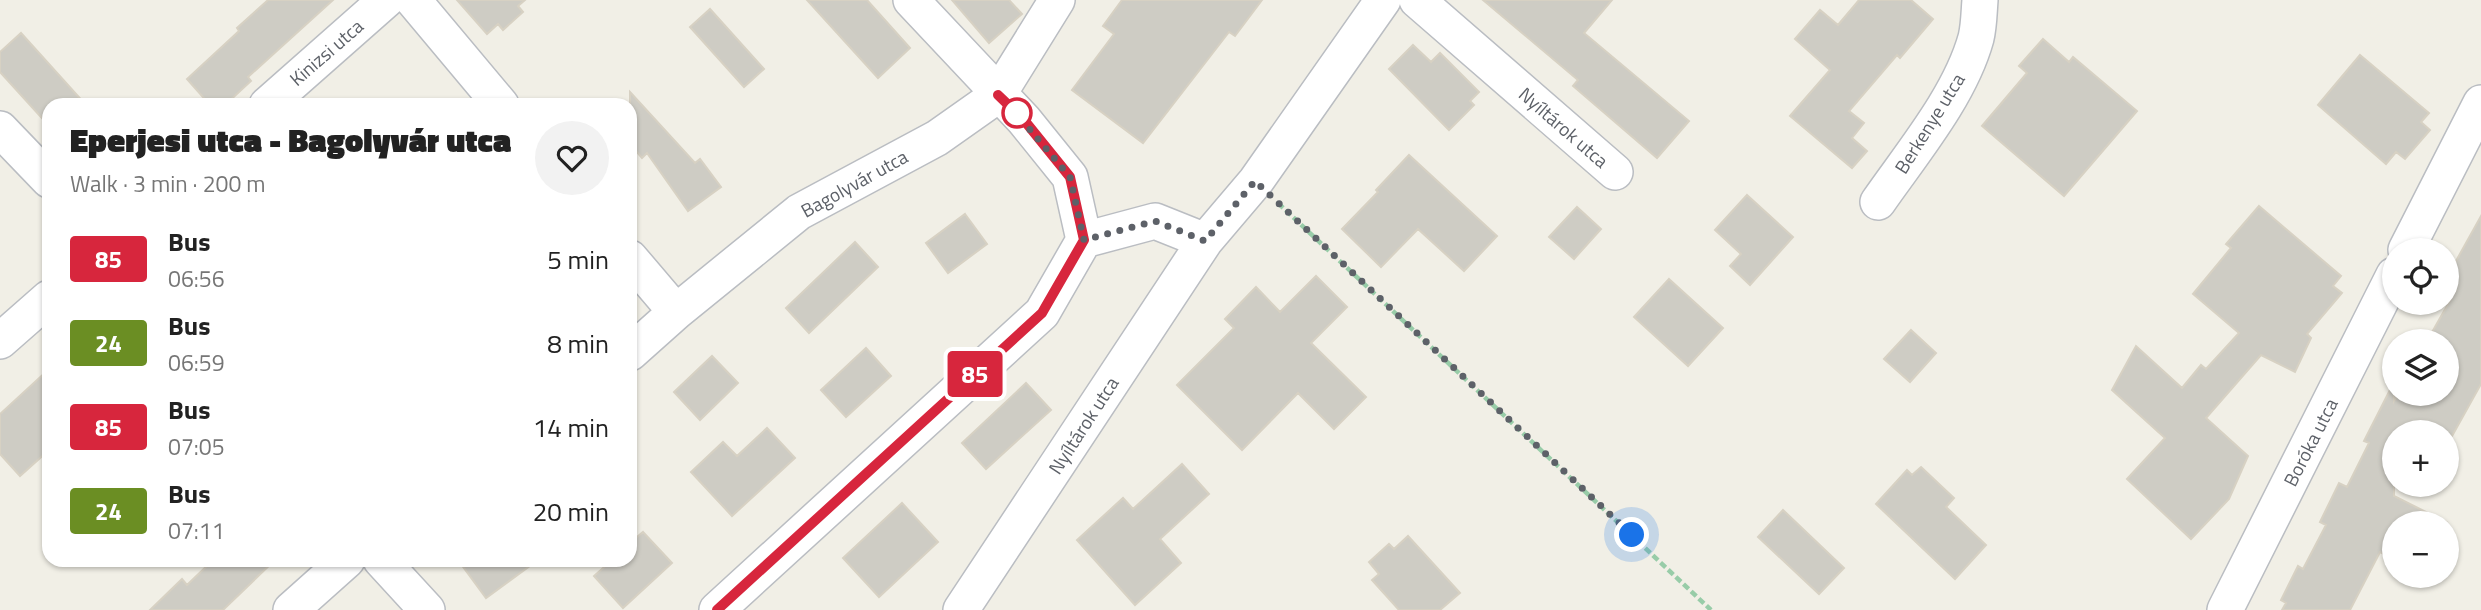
<!DOCTYPE html>
<html lang="en">
<head>
<meta charset="utf-8">
<style>
  body { margin:0; font-family:"Titillium Web",sans-serif; background:#f2f2f2; color:#222; height:100vh; display:flex; flex-direction:column; font-size:26px; white-space:nowrap }
  * { box-sizing:border-box; margin:0 }
  p { font-size:23px; color:#767676 }
  .icon { flex:none; width:38px; height:38px; fill:none; stroke:currentColor; stroke-width:2; stroke-linecap:round; stroke-linejoin:round }
  .map { position:relative; flex:1; overflow:hidden }
  .panel { position:absolute; left:42px; top:98px; width:595px; height:469px; display:flex; flex-direction:column; background:#fff; border-radius:21px; box-shadow:0 2px 5px #0004 }
  .panel>* { flex:none }
  .badge { padding:0 14px; border-radius:5px; font-size:24px; line-height:46px }
  .tools { position:absolute; left:2382px; top:238px; display:grid; gap:14px }
  .tools a { display:grid; place-items:center; width:77px; height:77px; border-radius:50%; background:#fff; box-shadow:0 2px 5px #0004; font-size:35px }
  .you { position:absolute; width:35px; height:35px; margin:-18px; border:5px solid #fff; border-radius:50%; background:#1a73e8; box-shadow:0 0 0 10px #1a73e833 }
  .map>.badge { position:absolute; translate:-50% -50%; box-shadow:0 0 0 4px #fff }
  .round { display:grid; place-items:center; flex:none; width:74px; height:74px; border-radius:37px; background:#f2f2f2 }
  .head { display:flex; align-items:center; justify-content:space-between; height:119px; padding:0 28px }
  h1 { font-size:33px; font-weight:800; line-height:52px }
  ul { padding:0; list-style:none }
  li { display:flex; align-items:center; gap:21px; height:84px; padding:0 28px }
  li div { flex:1 }
  li b { display:block; font-size:26px }
  li em { font-style:normal }
  li .badge { min-width:77px; font-weight:700; text-align:center }
  .map>svg:first-child { display:block }
</style>
</head>
<body>
<div class="map">
<svg width="2481" height="610" viewBox="0 0 2481 610">
  <rect width="100%" height="100%" fill="#f1efe6"/>
  <path fill="#ceccc4" stroke="#d7d1c3" stroke-width="2" d="M268 0H333L248 77 251 81 225 105H210L187 79 239 31 237 28Z
    M457 0H525L518 6 523 12 503 30 498 24 487 34Z
    M807 0H867L910 48 878 78Z
    M952 0H1009L1022 14 989 43Z
    M1122 0H1262L1235 36 1229 32 1143 143 1072 90 1114 34 1103 26Z
    M1483 0H1612L1584 33 1689 121 1657 158 1573 86 1578 80Z
    M1859 0H1911L1933 19 1900 58 1897 55 1849 111 1864 123 1852 138 1867 151 1852 168 1790 116 1830 70 1795 39 1820 10 1838 25Z
    M710 9 764 69 744 87 690 27Z
    M21 33 86 105H49V126L0 72V52Z
    M2043 39 2069 62 2073 57 2137 111 2064 196 1982 126 2027 73 2019 66Z
    M1413 45 1431 62 1440 53 1479 92 1470 101 1474 105 1449 130 1389 69Z
    M2360 55 2429 113 2421 122 2430 130 2405 159 2396 152 2386 164 2318 105Z
    M630 92 695 163 700 159 721 187 688 211 647 153 642 158 630 144Z
    M1409 155 1497 236 1464 271 1418 229 1381 267 1342 229 1378 192 1376 190Z
    M1747 195 1793 237 1750 285 1730 266 1741 254 1715 230Z
    M2259 206 2341 276 2333 286 2342 293 2307 334 2311 338 2295 372 2261 355 2206 418 2248 456 2229 499 2191 539 2127 479 2165 438 2112 390 2136 346 2182 388 2201 365 2206 369 2239 333 2193 294 2231 248 2226 244Z
    M1577 207 1601 229 1574 259 1549 237Z
    M965 214 987 244 948 273 926 243Z
    M2481 216V384L2446 447V432H2394V496L2448 523H2394V559L2380 552 2350 610H2282L2286 603 2281 600 2298 566 2303 569 2326 525 2320 522 2339 483 2347 487 2369 443 2364 441 2394 382V401L2398 394H2446V341H2427L2456 290 2446 285V279Z
    M855 242 878 267 809 333 786 308Z
    M1316 276 1347 307 1311 343 1366 397 1334 429 1298 393 1242 450 1177 385 1234 328 1225 319 1256 287 1280 312Z
    M1669 279 1723 328 1688 366 1634 317Z
    M1911 330 1936 353 1910 382 1884 359Z
    M866 348 891 376 846 417 821 390Z
    M712 356 738 383 700 420 674 392Z
    M49 369V450L20 476 0 454V414Z
    M1026 383 1051 410 986 469 962 443Z
    M767 428 795 458 732 516 691 472 723 442 737 456Z
    M1182 464 1209 494 1160 539 1181 563 1135 605 1077 540 1123 498 1133 509Z
    M1921 467 1954 498 1946 507 1986 545 1955 579 1876 504 1907 470 1912 475Z
    M902 503 938 542 879 597 843 558Z
    M1783 510 1844 568 1819 594 1758 537Z
    M643 532 672 563 623 608 594 576 612 560H630V543Z
    M1408 536 1460 593 1440 610H1399L1372 580 1379 574 1369 562 1389 544 1394 549Z
    M213 560H275L223 610H150L182 579 187 585Z
    M458 560H538L486 598Z"/>
  <g fill="none" stroke-linecap="round" stroke-linejoin="round">
    <g stroke="#babdc2" stroke-width="38">
      <path id="minor" d="M413 0 501 105
        M1417 0 1615 172
        M267 105 386 0
        M0 129 49 180
        M1878 202C1912 153 1960 96 1976 38 1979 26 1979 12 1980 0
        M1084 240 1155 221 1205 241
        M2406 250 2481 103
        M630 258 676 312
        M0 341 49 298
        M630 353 676 312 799 212 937 138 998 95 1057 0
        M381 560 427 610
        M291 610 347 560
        M717 610 1042 313 1084 240 1070 177 1024 120 911 0
        M961 610 1205 241 1256 181 1383 0
        M2225 610 2394 275"/>
    </g>
    <path stroke="#98cca8" stroke-width="4.5" stroke-dasharray="7 3.5" stroke-linecap="butt" d="M1278 203 1711 610"/>
    <use href="#minor" stroke="#fff" stroke-width="35"/>
  </g>
  <g fill="none" stroke-linecap="round" stroke-linejoin="round">
    <g stroke="#fff" stroke-width="16">
      <path id="line" d="M717 610 1042 313 1084 240 1070 177 1024 120 998 95"/>
    </g>
    <use href="#line" stroke="#d7263d" stroke-width="10"/>
    <path stroke="#5d6168" stroke-width="7" stroke-dasharray="0 12.6" d="M1017 113 1011 107 1070 177 1084 240 1155 221 1205 241 1255 181 1632 535"/>
  </g>
  <circle fill="#fff" stroke="#d7263d" stroke-width="3.5" cx="1017" cy="113" r="14"/>
  <g text-anchor="middle" dominant-baseline="central" stroke-width="5" stroke-linejoin="round" paint-order="stroke">
    <g font-size="19" fill="#5d6168" stroke="#fff">
      <text transform="translate(326 52) rotate(-41)">Kinizsi utca</text>
      <text transform="translate(1929 123) rotate(-58)">Berkenye utca</text>
      <text transform="translate(1564 127) rotate(41)">Nyíltárok utca</text>
      <text transform="translate(854 183) rotate(-29)">Bagolyvár utca</text>
      <text transform="translate(1083 425) rotate(-57)">Nyíltárok utca</text>
      <text transform="translate(2310 442) rotate(-63)">Boróka utca</text>
    </g>
  </g>
</svg>
<div class="tools">
<a><svg class="icon" aria-label="locate" viewBox="0 0 24 24"><circle cx="12" cy="12" r="6"/><path d="M12 2v4M12 18v4M2 12h4M18 12h4"/></svg></a>
<a><svg class="icon" aria-label="layers" viewBox="0 0 24 24"><path d="M12 4l9 5-9 5-9-5zM3 14l9 5 9-5"/></svg></a>
<a>+</a>
<a>−</a>
</div>
<div class="you" style="left:1632px;top:535px"></div>
<b class="badge" style="left:975px;top:374px;background:#d7263d;color:#fff">85</b>
<section class="panel">
<div class="head"><div><h1>Eperjesi utca - Bagolyvár utca</h1><p>Walk · 3 min · 200 m</p></div><a class="round"><svg class="icon" aria-label="heart" viewBox="0 0 24 24"><path d="M12 20l-8-8c-3-5 5-10 8-4 3-6 11-1 8 4z"/></svg></a></div>
<ul>
<li><span class="badge" style="background:#d7263d;color:#fff">85</span><div><b>Bus</b><p>06:56</p></div><em>5 min</em></li>
<li><span class="badge" style="background:#6b8e23;color:#fff">24</span><div><b>Bus</b><p>06:59</p></div><em>8 min</em></li>
<li><span class="badge" style="background:#d7263d;color:#fff">85</span><div><b>Bus</b><p>07:05</p></div><em>14 min</em></li>
<li><span class="badge" style="background:#6b8e23;color:#fff">24</span><div><b>Bus</b><p>07:11</p></div><em>20 min</em></li>
</ul>
</section>
</div>
</body>
</html>
